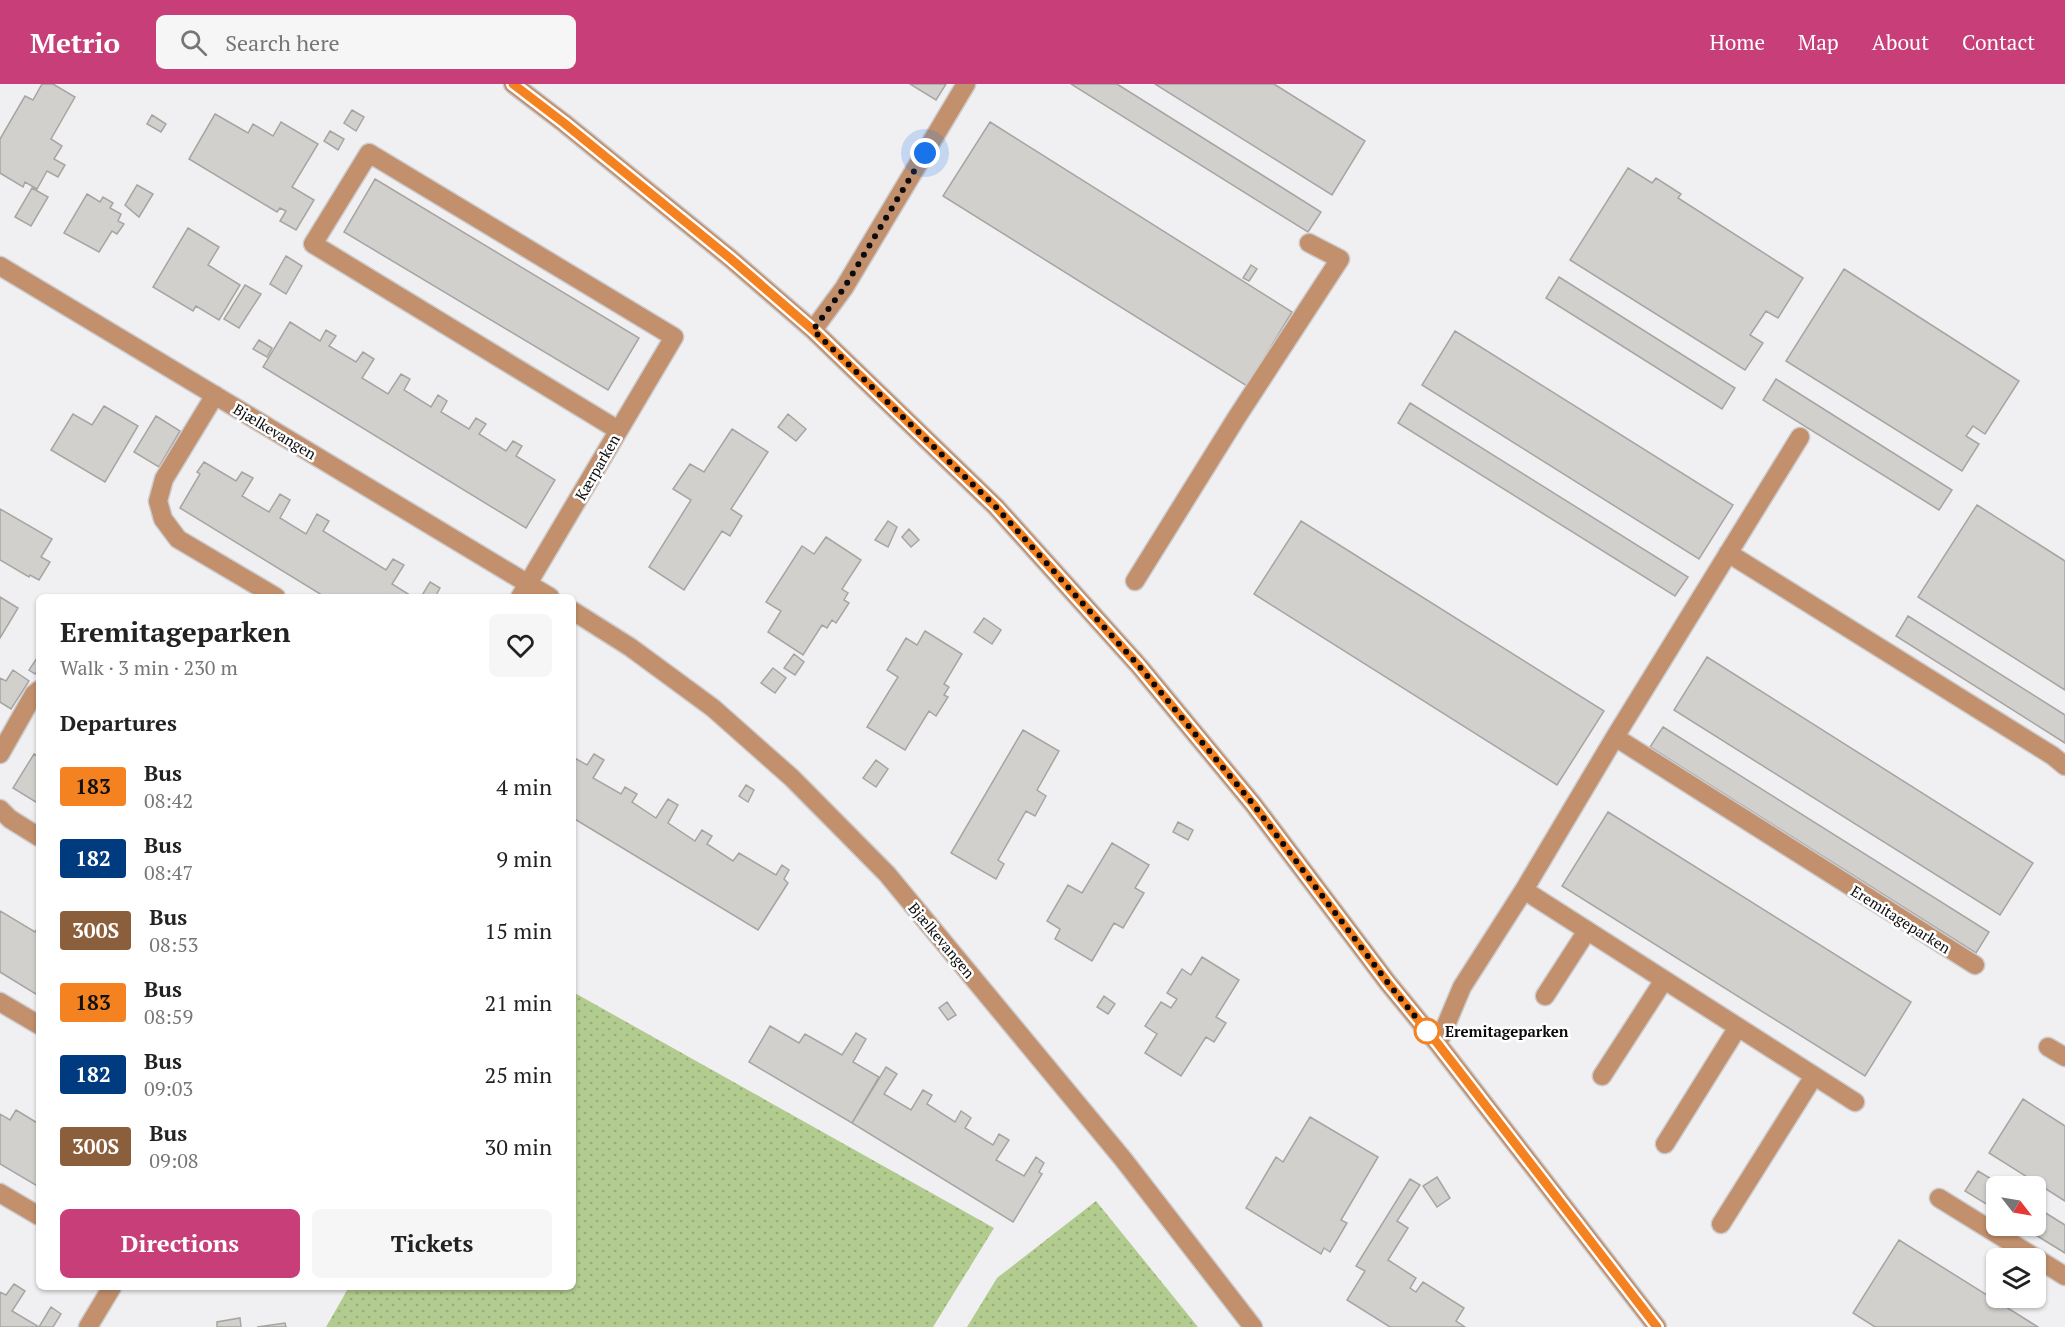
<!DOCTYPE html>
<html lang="en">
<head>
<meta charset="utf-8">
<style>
  body { margin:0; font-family:"PT Serif",serif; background:#f6f6f6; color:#222; height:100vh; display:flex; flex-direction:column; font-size:22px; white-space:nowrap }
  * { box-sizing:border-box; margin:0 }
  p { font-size:20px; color:#767676 }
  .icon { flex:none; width:33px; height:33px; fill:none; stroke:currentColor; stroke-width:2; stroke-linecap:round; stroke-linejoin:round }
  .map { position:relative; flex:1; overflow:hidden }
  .side { position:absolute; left:36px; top:510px; width:540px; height:696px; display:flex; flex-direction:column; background:#fff; border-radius:9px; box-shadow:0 2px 4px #0004 }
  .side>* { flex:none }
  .badge { padding:0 12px; border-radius:4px; font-size:21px; line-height:39px }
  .needle { width:39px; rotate:121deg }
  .controls { position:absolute; left:1986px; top:1092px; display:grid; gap:12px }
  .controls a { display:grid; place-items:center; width:60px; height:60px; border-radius:9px; background:#fff; box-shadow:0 2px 4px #0004; font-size:30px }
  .you { position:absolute; width:30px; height:30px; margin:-15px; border:4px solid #fff; border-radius:50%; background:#1a73e8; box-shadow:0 0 0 9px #1a73e833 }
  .map>.badge { position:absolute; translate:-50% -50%; box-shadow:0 0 0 3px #fff }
  h2 { padding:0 24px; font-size:22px; line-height:54px }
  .round { display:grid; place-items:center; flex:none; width:63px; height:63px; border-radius:9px; background:#f6f6f6 }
  .head { display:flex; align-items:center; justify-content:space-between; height:102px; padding:0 24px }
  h1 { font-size:28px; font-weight:600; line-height:45px }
  .button { display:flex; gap:12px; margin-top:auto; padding:12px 24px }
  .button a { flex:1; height:69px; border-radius:9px; background:#c73e78; color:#fff; font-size:24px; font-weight:600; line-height:69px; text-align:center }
  .button a+a { background:#f6f6f6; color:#222 }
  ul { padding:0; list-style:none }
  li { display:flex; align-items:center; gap:18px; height:72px; padding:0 24px }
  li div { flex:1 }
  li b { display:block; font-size:22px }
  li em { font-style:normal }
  li .badge { min-width:66px; font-weight:700; text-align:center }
  header { display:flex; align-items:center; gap:36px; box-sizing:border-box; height:84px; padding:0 30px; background:#c73e78; color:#fff }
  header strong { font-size:28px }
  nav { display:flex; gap:33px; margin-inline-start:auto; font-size:21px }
  .search { width:420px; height:54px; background:#f6f6f6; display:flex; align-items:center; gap:15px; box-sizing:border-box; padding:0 21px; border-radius:9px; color:#767676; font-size:22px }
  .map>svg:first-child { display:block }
</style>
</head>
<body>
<header>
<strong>Metrio</strong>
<div class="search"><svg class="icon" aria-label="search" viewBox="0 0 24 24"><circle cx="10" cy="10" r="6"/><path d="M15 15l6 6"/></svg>Search here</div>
<nav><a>Home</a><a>Map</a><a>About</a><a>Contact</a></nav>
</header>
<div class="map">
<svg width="2065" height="1243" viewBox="0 0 2065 1243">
  <defs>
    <pattern id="grass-dots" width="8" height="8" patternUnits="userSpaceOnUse" patternTransform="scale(1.5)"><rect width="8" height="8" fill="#b2cb8f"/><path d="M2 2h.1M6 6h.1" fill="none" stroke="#98ad7a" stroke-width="1.8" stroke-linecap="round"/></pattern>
  </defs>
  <rect width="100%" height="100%" fill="#f0f0f3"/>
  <path fill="url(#grass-dots)" d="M573 908 994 1144 933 1243H326L349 1203H573Z
    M1096 1117 1198 1243H967L997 1194Z"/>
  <path fill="#d2d0cd" stroke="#a7a5a2" stroke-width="1.5" d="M42 0H53L75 13 51 55 62 62 54 75 65 81 58 93 47 87 37 105 25 98 23 103 0 89V55L25 12 33 16Z
    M910 0H946L936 16Z
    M1071 0H1117L1321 128 1308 148Z
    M1155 0H1274L1365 57 1332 111Z
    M352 26 364 33 356 47 344 39Z
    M215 30 248 49 253 40 273 52 281 38 318 60 292 103 314 116 296 146 280 137 286 127 280 124 277 128 189 75Z
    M152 31 166 40 161 48 147 40Z
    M990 38 1292 228 1247 302 943 112Z
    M330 47 344 55 338 66 324 57Z
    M1628 84 1652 99 1656 94 1681 110 1678 114 1803 194 1778 234 1766 227 1750 251 1763 259 1745 286 1570 176Z
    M375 95 639 254 608 306 344 148Z
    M137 101 153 110 139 133 125 121Z
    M32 104 48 113 31 142 15 133Z
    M87 110 100 118 103 113 113 119 110 124 121 130 118 137 124 140 117 150 112 147 99 168 64 149Z
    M188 144 219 163 208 181 240 201 219 236 196 222 193 227 153 203Z
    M286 172 302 182 286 210 270 200Z
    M1251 181 1257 185 1249 197 1243 194Z
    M1844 185 2019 297 1985 350 1973 342 1966 352 1979 360 1962 387 1786 277Z
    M1559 193 1735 304 1722 325 1546 214Z
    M245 201 261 210 239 244 224 235Z
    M290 238 320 257 326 246 336 252 329 262 356 278 363 268 374 275 362 294 388 310 401 290 410 295 404 306 431 323 438 311 447 317 441 328 469 345 476 334 486 340 479 350 506 367 513 357 522 362 516 372 555 396 526 444 263 283Z
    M1455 247 1733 421 1699 475 1422 301Z
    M259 256 272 264 267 273 253 265Z
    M1776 295 1952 406 1939 426 1763 316Z
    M1410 319 1688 493 1675 512 1398 339Z
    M104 322 138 342 105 398 51 366 73 330 92 341Z
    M788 330 806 345 796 357 778 343Z
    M156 332 180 347 159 383 134 368Z
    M732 345 768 368 731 425 742 432 730 452 722 447 684 506 649 483 691 416 673 405 690 380 704 388Z
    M204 378 236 397 242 388 253 394 242 412 269 428 280 410 290 416 280 434 306 450 317 430 329 437 323 447 386 486 393 475 404 481 392 500 413 513H325L180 424 200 390 197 388Z
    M1977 421 2065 477V606L1918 513Z
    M0 425 52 455 41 473 50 478 39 496 30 491 29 493 0 476Z
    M888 437 897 443 888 463 875 456Z
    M1301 437 1604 627 1557 701 1254 510Z
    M909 445 919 456 911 463 902 453Z
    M826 453 861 476 842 505 848 509 844 516 849 519 836 539 832 536 827 544 822 541 803 571 768 548 781 527 766 518 802 462 814 470Z
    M430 498 440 504 435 513H421Z
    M0 513 18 524 0 554Z
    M1908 532 2065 631V659L1896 552Z
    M984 534 1001 546 992 560 974 548Z
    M925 547 962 570 944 600 949 603 944 611 948 613 936 632 929 627 905 666 867 643 898 593 887 586 906 554 917 561Z
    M794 570 804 578 795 591 784 584Z
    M39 571V585L35 590 29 586Z
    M1707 573 2033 779 2000 831 1674 626Z
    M773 584 786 594 775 609 761 599Z
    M13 586 29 597 11 625 0 618V594L6 597Z
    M1663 643 1989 848 1976 869 1650 663Z
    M1023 646 1059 667 1037 706 1046 712 1035 732 1026 727 998 776 1004 780 996 795 951 769Z
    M34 670 39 673V720L13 704Z
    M594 670 604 676 593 694 621 710 625 703 637 710 632 718 656 734 668 715 678 721 668 739 695 757 702 746 712 752 707 760 733 777 739 769 776 791 782 781 789 786 784 795 788 799 758 846 573 734V673L587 681Z
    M876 676 888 685 876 703 863 694Z
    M746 701 754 706 748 718 739 712Z
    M1608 728 1911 918 1865 992 1562 802Z
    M1178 738 1193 746 1188 756 1173 748Z
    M1112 759 1149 781 1135 804 1144 809 1123 844 1114 839 1092 877 1055 855 1060 845 1047 837 1068 801 1082 809Z
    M0 827 35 848 39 841V912L0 888Z
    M1202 873 1239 896 1216 933 1226 939 1214 958 1206 953 1181 992 1145 969 1157 950 1145 942 1161 918 1171 924 1177 915 1167 909 1182 885 1191 891Z
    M1104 912 1115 920 1108 930 1097 923Z
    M947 918 956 931 948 936 939 924Z
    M770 942 799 959 805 950 842 971 856 949 866 955 853 978 879 993 852 1039 749 978Z
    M886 983 897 990 884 1010 911 1026 923 1006 932 1011 927 1020 955 1038 961 1027 967 1031 971 1034 965 1044 993 1061 999 1050 1009 1056 996 1076 1024 1092 1036 1073 1044 1079 1039 1088 1042 1090 1013 1138 852 1039Z
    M2023 1015 2065 1042V1117L1989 1069Z
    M16 1026 39 1040V1103L0 1080V1030L10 1036Z
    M1310 1033 1378 1073 1341 1136 1347 1139 1330 1168 1324 1164 1321 1170 1246 1124 1276 1073 1283 1078Z
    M1978 1087 2003 1102H1996V1126L1965 1107Z
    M1437 1093 1450 1114 1437 1123 1423 1102Z
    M1410 1095 1420 1101 1397 1137 1408 1144 1388 1176 1416 1194 1410 1204 1416 1208 1423 1198 1464 1224 1456 1237 1465 1243H1390L1347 1216 1365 1187 1356 1182Z
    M2036 1123 2065 1141V1169L2021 1142H2036Z
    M1899 1156 2038 1243H1875L1853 1229Z
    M14 1200 25 1207 12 1227 39 1243 51 1223 61 1230 53 1243H0V1208L6 1211Z
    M240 1234 241 1243H217V1238Z
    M285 1239 286 1243H257Z"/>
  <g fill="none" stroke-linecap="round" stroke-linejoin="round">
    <g stroke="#ccccce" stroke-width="21">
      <path id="minor" d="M513 0 564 39 731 175 813 246 996 423 1139 582 1253 720 1388 899 1438 960 1657 1243
        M0 182 550 513
        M813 246 844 204 966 0
        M215 311 164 395 158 417 163 435 178 455 276 513
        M1728 469 2053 672 2065 682
        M1135 497 1237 333 1340 175 1309 159
        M520 513 674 253 369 69 313 160 618 346
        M573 527 630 563 713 624 792 694 887 790 1123 1075 1253 1243
        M1615 653 1975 881
        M0 670 34 610 39 606
        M0 725 10 735 39 753
        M1524 806 1855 1018
        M1545 912 1587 847
        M0 918 39 941
        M1438 960 1462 903 1524 806 1615 653 1800 353
        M2048 963 2065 973
        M1602 992 1664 896
        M1665 1060 1738 943
        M0 1109 39 1132
        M1939 1114 2065 1192
        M1721 1140 1814 992
        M88 1243 112 1203"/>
    </g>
    <use href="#minor" stroke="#c2906c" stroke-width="18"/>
  </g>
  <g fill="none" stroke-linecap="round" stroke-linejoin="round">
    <g stroke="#fff" stroke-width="14">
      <path id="line" d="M513 0 564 39 731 175 813 246 996 423 1139 582 1253 720 1388 899 1438 960 1657 1243"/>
    </g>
    <use href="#line" stroke="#f58220" stroke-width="9"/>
    <path stroke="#0c0c0d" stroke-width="6" stroke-dasharray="0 10.8" d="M925 69 844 204 813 246 996 423 1139 582 1253 720 1388 899 1427 947"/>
  </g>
  <circle fill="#fff" stroke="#f58220" stroke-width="3" cx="1427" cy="947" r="12"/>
  <g text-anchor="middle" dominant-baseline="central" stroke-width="5" stroke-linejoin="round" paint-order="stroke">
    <g font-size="15" fill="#0c0c0d" stroke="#fff">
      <text transform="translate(275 347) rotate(31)">Bjælkevangen</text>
      <text transform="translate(597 383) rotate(-60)">Kærparken</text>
      <text transform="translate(1901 835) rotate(32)">Eremitageparken</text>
      <text transform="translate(942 856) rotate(50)">Bjælkevangen</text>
    </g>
    <g font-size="15" font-weight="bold" fill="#0c0c0d" stroke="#fff" text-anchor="start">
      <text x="1445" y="947">Eremitageparken</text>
    </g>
  </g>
</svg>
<div class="controls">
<a><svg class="needle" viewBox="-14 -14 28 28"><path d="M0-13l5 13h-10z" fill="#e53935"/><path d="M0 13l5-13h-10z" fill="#767676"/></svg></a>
<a><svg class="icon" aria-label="layers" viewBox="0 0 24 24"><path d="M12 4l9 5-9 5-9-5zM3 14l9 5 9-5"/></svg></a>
</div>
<div class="you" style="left:925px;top:69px"></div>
<section class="side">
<div class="head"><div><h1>Eremitageparken</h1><p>Walk · 3 min · 230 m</p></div><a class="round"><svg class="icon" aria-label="heart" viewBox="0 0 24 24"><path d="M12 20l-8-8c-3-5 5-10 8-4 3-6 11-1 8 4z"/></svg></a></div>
<h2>Departures</h2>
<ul>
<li><span class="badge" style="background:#f58220;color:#111">183</span><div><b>Bus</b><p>08:42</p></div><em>4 min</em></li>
<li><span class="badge" style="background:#003b80;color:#fff">182</span><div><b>Bus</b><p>08:47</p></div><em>9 min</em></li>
<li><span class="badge" style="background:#8b5e3c;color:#fff">300S</span><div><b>Bus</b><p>08:53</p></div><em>15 min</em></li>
<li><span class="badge" style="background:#f58220;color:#111">183</span><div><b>Bus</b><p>08:59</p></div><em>21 min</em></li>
<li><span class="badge" style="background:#003b80;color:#fff">182</span><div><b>Bus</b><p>09:03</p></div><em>25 min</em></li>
<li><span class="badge" style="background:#8b5e3c;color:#fff">300S</span><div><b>Bus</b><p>09:08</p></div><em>30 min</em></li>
</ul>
<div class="button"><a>Directions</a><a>Tickets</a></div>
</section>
</div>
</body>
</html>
